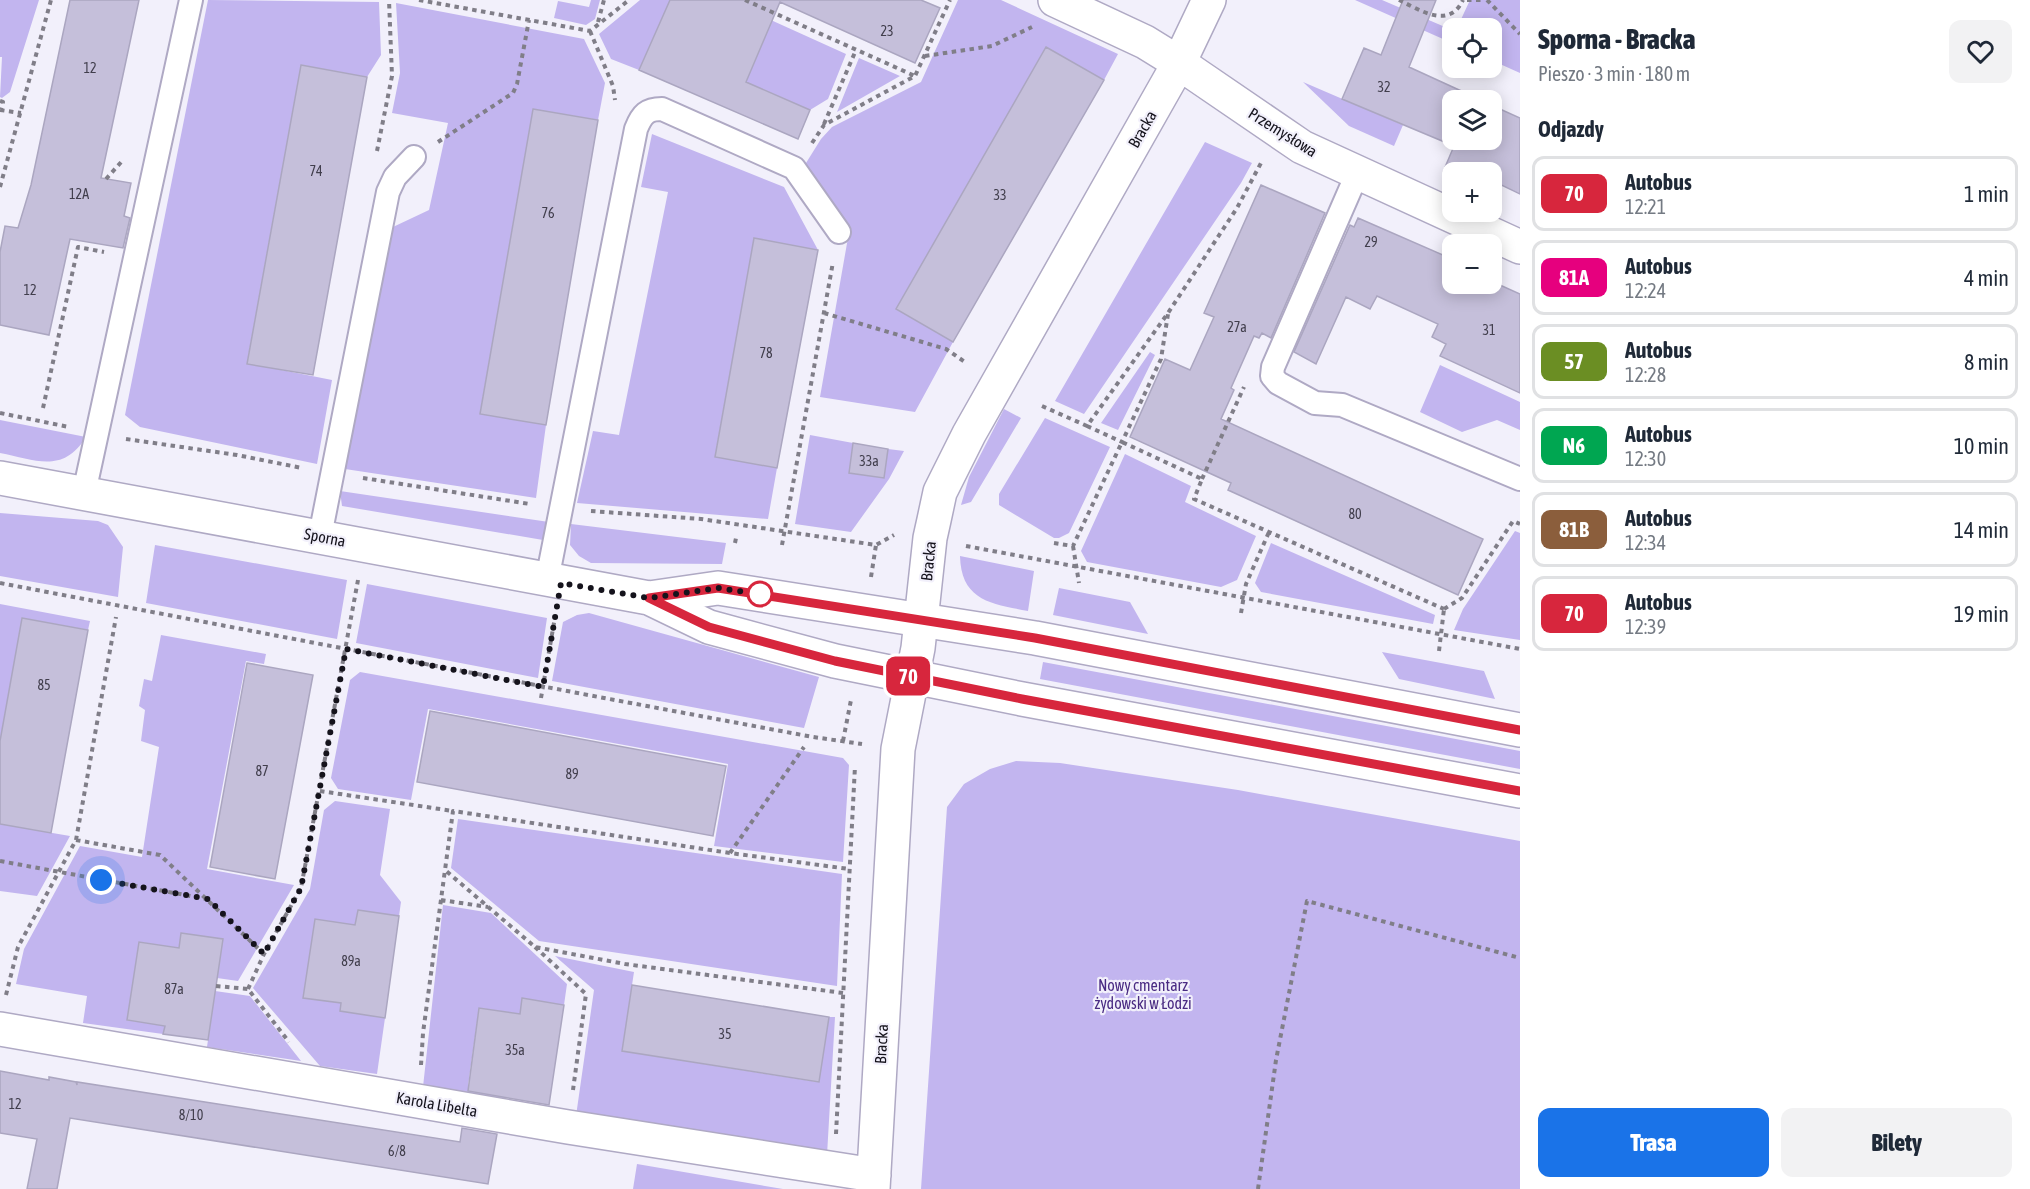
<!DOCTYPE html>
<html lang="pl">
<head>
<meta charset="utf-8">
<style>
  body { margin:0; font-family:"Asap Condensed",sans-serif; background:#f2f2f3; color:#1f2937; height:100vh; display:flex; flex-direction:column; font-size:22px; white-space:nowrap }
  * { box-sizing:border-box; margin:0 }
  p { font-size:20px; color:#747a83 }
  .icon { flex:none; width:33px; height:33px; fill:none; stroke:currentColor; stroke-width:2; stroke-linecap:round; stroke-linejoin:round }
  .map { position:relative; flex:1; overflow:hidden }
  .side { display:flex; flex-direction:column; background:#fff; width:510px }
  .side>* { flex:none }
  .badge { padding:0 12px; border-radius:9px; font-size:21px; line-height:39px }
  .buttons { position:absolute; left:1442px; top:18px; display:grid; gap:12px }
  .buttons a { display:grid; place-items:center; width:60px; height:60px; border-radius:12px; background:#fff; box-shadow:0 3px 15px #0003; font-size:30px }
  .you { position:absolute; width:30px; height:30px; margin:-15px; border:4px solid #fff; border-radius:50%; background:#1a73e8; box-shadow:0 0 0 9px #1a73e833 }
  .map>.badge { position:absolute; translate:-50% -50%; box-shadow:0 0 0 3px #fff }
  h2 { padding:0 18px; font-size:22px; line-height:54px }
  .round { display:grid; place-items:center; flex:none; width:63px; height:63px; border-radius:12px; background:#f2f2f3 }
  .overview { display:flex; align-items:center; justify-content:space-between; height:102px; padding:0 18px }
  h1 { font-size:28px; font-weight:800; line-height:45px }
  .button { display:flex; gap:12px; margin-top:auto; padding:12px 18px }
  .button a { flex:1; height:69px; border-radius:12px; background:#1a73e8; color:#fff; font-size:24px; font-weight:800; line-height:69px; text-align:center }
  .button a+a { background:#f2f2f3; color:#1f2937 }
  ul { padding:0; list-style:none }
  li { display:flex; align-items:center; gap:18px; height:75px; margin:0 12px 9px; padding:0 6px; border:3px solid #e0e1e3; border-radius:12px }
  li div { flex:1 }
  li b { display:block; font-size:22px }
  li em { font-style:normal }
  li .badge { min-width:66px; font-weight:700; text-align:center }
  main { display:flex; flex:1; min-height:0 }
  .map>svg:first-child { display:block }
</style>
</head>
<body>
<main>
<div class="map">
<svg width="1520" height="1189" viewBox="0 0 1520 1189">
  <rect width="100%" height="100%" fill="#f2f0fb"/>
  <path fill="#c2b5ef" d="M0 0H39L10 92 2 98 0 97 2 57H0Z
    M208 0 379 2 381 55 367 77 301 65 247 363 332 380 317 464 140 427 125 415Z
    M591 0H600L595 19 586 25 554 18 558 1 589 7Z
    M640 0H727L846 54 828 99 810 110 746 82 758 53 665 12 639 70 611 59 599 34Z
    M958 0H1001L1118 54 1104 80 1046 47 896 309 953 342 915 412 820 397 849 232 801 171 821 139 832 127 921 82Z
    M1355 0H1382L1452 30V43Z
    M1470 0H1520V73L1491 60V28H1457Z
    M396 3 584 39 605 83 598 120 533 109 480 413 546 425 536 498 345 469 393 227 429 210 448 123 392 113 400 73Z
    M859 58 900 76 837 112Z
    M1303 82 1403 125 1394 146 1349 126Z
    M652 134 784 187 818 250 754 239 715 456 777 468 768 519 577 503 593 431 619 435 668 192 641 187Z
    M1205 142 1252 163 1241 183 1084 414 1055 401Z
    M1150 352 1155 355 1118 430 1101 423Z
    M1440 365 1520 402V430L1497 420 1462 432 1420 412Z
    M1004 409 1021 418 971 502 961 505 969 477Z
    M1045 418 1110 447 1069 533 1059 538H1054L999 505V494Z
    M0 420 86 437C63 474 36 460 0 453Z
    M810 435 853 443 849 473 884 478 888 449 904 451 889 479 851 532 795 524Z
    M1125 454 1191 486 1185 502 1256 536 1237 580 1221 587 1087 562 1081 551Z
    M340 491 549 522 547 535 543 540 342 506Z
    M0 513 98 521 108 525 123 547 118 597 0 576Z
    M571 524 726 543 722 564 591 563 579 556 570 545Z
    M1515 531 1520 533V640L1454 630 1463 609Z
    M1271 543 1435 615 1433 624 1261 592 1255 583Z
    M155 545 347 580 337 639 146 603Z
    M960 556 1034 571 1028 611C992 604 961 601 960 556Z
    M367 584 547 618 538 678 356 643Z
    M1059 588 1130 602 1148 634 1053 615Z
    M0 604 90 621 88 630 22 618 0 741Z
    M589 613 819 677 804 728 552 681 563 622 577 615Z
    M161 635 266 654 264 664 246 661 207 869 294 885 238 981 217 978 222 939 181 933 179 948 139 942 127 1020 165 1026 163 1034 83 1023 87 996 16 984 24 949 80 846 142 857 159 747 141 741 145 710 139 706 144 679 152 681Z
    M1382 652 1484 671 1495 699 1399 679Z
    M1043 662 1520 751V769L1040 679Z
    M360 672 843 758 849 765 843 862 714 846 728 764 428 709 411 800 338 789 331 778 350 680Z
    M1016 761 1060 763 1238 790 1520 841V1189H921L947 807 964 784 990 769Z
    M335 801 390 809 380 875 401 902 399 916 358 910 355 925 304 998 341 1003 340 1011 385 1018 377 1074 320 1066 253 988 310 889 324 810Z
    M458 819 842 874 837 986 539 941 451 868Z
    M0 824 70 836 37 896 0 891Z
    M443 905 491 913 567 984 564 1005 523 999 520 1014 479 1008 468 1086 505 1092V1100L549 1107 548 1112 423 1087Z
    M555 956 634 972 622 1051 818 1082 829 1017H835L827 1155 576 1116 594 990Z
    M215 991 250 996 301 1061 207 1047Z
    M637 1164 783 1189H633Z"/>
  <path fill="#c5bfda" stroke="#aba6c0" stroke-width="1.5" d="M70 0H139L101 178 131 183 124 216 130 218 123 248 70 239 49 335 0 325V252L5 226 18 228 31 185Z
    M670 0H921L940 8 915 63 780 2 746 82 810 110 798 139 639 70Z
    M1403 0H1436L1409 67 1481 100H1452V140H1491V105L1520 118V194L1491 180V172H1443L1454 146 1342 99 1364 48 1381 55Z
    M1046 47 1104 80 953 342 896 309Z
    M301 65 367 77 313 375 247 364Z
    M533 109 598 120 546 425 480 414Z
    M1261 185 1325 213 1271 338 1262 333 1259 338 1254 336 1231 388 1234 390 1221 419 1483 539 1458 595 1228 490 1231 483 1130 437 1165 359 1190 370 1214 317 1204 313Z
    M1358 218 1452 259V284H1491V281L1520 294V393L1440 356 1446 344 1432 337 1438 324 1377 296 1370 309 1346 297 1316 364 1294 352 1350 225 1354 227Z
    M754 238 818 250 777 468 715 457Z
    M853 443 888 449 884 478 849 473Z
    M22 618 88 630 51 833 0 824V741Z
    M247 663 313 675 275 879 210 867Z
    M430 711 726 766 713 836 417 782Z
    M358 910 399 916 385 1018 340 1011 341 1003 303 998 315 919 355 925Z
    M181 933 223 939 208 1040 163 1034 165 1026 127 1020 139 942 179 948Z
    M632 985 829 1017 819 1082 622 1051Z
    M522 998 564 1005 549 1105 468 1091 479 1008 520 1014Z
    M0 1071 49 1080V1077L76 1082 77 1085V1082L460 1142 462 1128 497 1134 488 1184 70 1118 57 1189H27L37 1139 0 1133Z"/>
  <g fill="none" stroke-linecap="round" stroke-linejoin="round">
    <g stroke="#afa9c4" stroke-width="26">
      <path id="lane" d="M1357 174 1273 367 1272 376 1278 383 1315 403 1342 405 1520 479
        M84 493 191 0
        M320 536 388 192 395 177 414 157
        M547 580 636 129C642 114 647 109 662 109L794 168 839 232"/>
    </g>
    <g stroke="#afa9c4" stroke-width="36">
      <path id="street" d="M1055 0 1145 42 1179 63 1302 147 1520 247
        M0 1029 568 1127 874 1175
        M873 1189 898 749 918 648 930 538 934 520 940 492 969 434 1179 63 1209 0"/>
    </g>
    <g stroke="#afa9c4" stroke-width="36">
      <path id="secondary" d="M0 478 649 598 709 627 835 661 1022 699 1520 791
        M649 598 718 588 1035 638 1520 730"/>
    </g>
    <path stroke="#807e88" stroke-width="4" stroke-dasharray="4.5 4.5" stroke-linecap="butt" d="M419 0 590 31 629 0
      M745 0 915 76
      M1399 0C1420 10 1449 30 1463 0
      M1467 0H1482
      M1487 0 1520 34
      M598 22 604 0
      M590 31 613 86 615 100
      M925 56 992 46 1032 27
      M0 101 3 102 1 110
      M0 110 21 113
      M824 124 856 50
      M438 142 513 93 517 84 529 20
      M812 143 824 125 915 76 950 0
      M377 151 392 76 389 0
      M106 179 123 160
      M0 187 51 0
      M824 313 946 349 965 362
      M1042 406 1087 426 1168 313 1237 208 1261 163
      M43 408 78 247 104 252
      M0 413 69 427
      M1087 426 1122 442 1161 359 1168 314
      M126 439 237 455 302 468
      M363 478 530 504
      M1202 479 1244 387
      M591 511 701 519 876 545 894 535
      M735 543 736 538
      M1054 543 1073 546 1122 442 1202 479 1194 499 1444 609
      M782 545 833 262
      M966 546 1520 649
      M1073 546 1079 583
      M871 577 876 545
      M0 583 604 698 813 737 862 744
      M1444 609 1462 598 1513 521 1520 524
      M1241 613 1246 584 1269 532
      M1439 651 1444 609
      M541 698 555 617
      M843 741 851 700
      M320 791 453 811
      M76 840 160 855 264 954
      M730 853 804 747
      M0 861 207 899
      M441 900 488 907
      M535 947 586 994 573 1090
      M216 986 248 989 289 1042
      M248 989 264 954 301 888 358 580
      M843 993 625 964 535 947 445 870 453 811 730 853 849 869
      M6 995 18 947 76 840 116 617
      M421 1065 423 1033 445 870
      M836 1134 855 766
      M1258 1189 1276 1060 1307 901 1520 958"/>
    <use href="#lane" stroke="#fff" stroke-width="22"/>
    <use href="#street" stroke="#fff" stroke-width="33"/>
    <use href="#secondary" stroke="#fff" stroke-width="33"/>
  </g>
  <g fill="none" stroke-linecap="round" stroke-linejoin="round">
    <g stroke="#fff" stroke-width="14">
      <path id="line" d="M1520 730 1035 638 718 588 649 598 709 627 835 661 1022 699 1520 791"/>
    </g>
    <use href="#line" stroke="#d7263d" stroke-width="9"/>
    <path stroke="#15131c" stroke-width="6" stroke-dasharray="0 10.8" d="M101 880 208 899 264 954 301 888 346 649 543 687 561 583 649 598 718 588 760 594"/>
  </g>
  <circle fill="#fff" stroke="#d7263d" stroke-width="3" cx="760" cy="594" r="12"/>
  <g text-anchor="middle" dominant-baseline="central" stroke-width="4.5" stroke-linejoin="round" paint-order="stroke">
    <g font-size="14" fill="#413e4c">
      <text x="887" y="31">23</text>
      <text x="90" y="68">12</text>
      <text x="1384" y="87">32</text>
      <text x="316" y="171">74</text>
      <text x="79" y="194">12A</text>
      <text x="1000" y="195">33</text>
      <text x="548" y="213">76</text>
      <text x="1371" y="242">29</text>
      <text x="30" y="290">12</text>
      <text x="1237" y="327">27a</text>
      <text x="1489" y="330">31</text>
      <text x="766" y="353">78</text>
      <text x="869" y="461">33a</text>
      <text x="1355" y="514">80</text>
      <text x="44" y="685">85</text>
      <text x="262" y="771">87</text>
      <text x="572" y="774">89</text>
      <text x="351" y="961">89a</text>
      <text x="174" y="989">87a</text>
      <text x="725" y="1034">35</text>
      <text x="515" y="1050">35a</text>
      <text x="15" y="1104">12</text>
      <text x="191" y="1115">8/10</text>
      <text x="397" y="1151">6/8</text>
    </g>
    <g font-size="16" fill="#15131c" stroke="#f2f0fb">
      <text transform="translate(1142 129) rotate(-60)">Bracka</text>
      <text transform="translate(1283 132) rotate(32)">Przemysłowa</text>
      <text transform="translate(325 537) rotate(11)">Sporna</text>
      <text transform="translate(928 561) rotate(-84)">Bracka</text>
      <text transform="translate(881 1044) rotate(-87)">Bracka</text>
      <text transform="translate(437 1104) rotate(10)">Karola Libelta</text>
    </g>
    <g font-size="16" fill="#4a2b83" stroke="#f2f0fb">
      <text x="1143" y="985">Nowy cmentarz<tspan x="1143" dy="18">żydowski w Łodzi</tspan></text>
    </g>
  </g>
</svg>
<div class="buttons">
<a><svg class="icon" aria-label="locate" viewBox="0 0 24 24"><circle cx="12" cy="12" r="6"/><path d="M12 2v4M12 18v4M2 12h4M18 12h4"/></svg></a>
<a><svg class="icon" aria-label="layers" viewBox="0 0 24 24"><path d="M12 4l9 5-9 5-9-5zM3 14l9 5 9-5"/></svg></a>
<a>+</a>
<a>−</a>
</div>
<div class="you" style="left:101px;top:880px"></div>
<b class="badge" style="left:908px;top:676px;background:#d7263d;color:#fff">70</b>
</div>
<section class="side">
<div class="overview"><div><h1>Sporna - Bracka</h1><p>Pieszo · 3 min · 180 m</p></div><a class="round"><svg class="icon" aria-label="heart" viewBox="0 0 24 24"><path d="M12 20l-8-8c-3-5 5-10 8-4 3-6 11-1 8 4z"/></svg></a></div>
<h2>Odjazdy</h2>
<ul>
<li><span class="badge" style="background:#d7263d;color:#fff">70</span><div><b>Autobus</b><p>12:21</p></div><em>1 min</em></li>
<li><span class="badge" style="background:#e6007e;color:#fff">81A</span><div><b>Autobus</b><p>12:24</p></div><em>4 min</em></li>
<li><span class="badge" style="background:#6b8e23;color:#fff">57</span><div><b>Autobus</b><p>12:28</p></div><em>8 min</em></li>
<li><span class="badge" style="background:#00a651;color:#fff">N6</span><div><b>Autobus</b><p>12:30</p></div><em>10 min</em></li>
<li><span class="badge" style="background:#8b5e3c;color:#fff">81B</span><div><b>Autobus</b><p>12:34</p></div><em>14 min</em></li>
<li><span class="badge" style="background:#d7263d;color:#fff">70</span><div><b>Autobus</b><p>12:39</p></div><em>19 min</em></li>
</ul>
<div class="button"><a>Trasa</a><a>Bilety</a></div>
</section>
</main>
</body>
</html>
